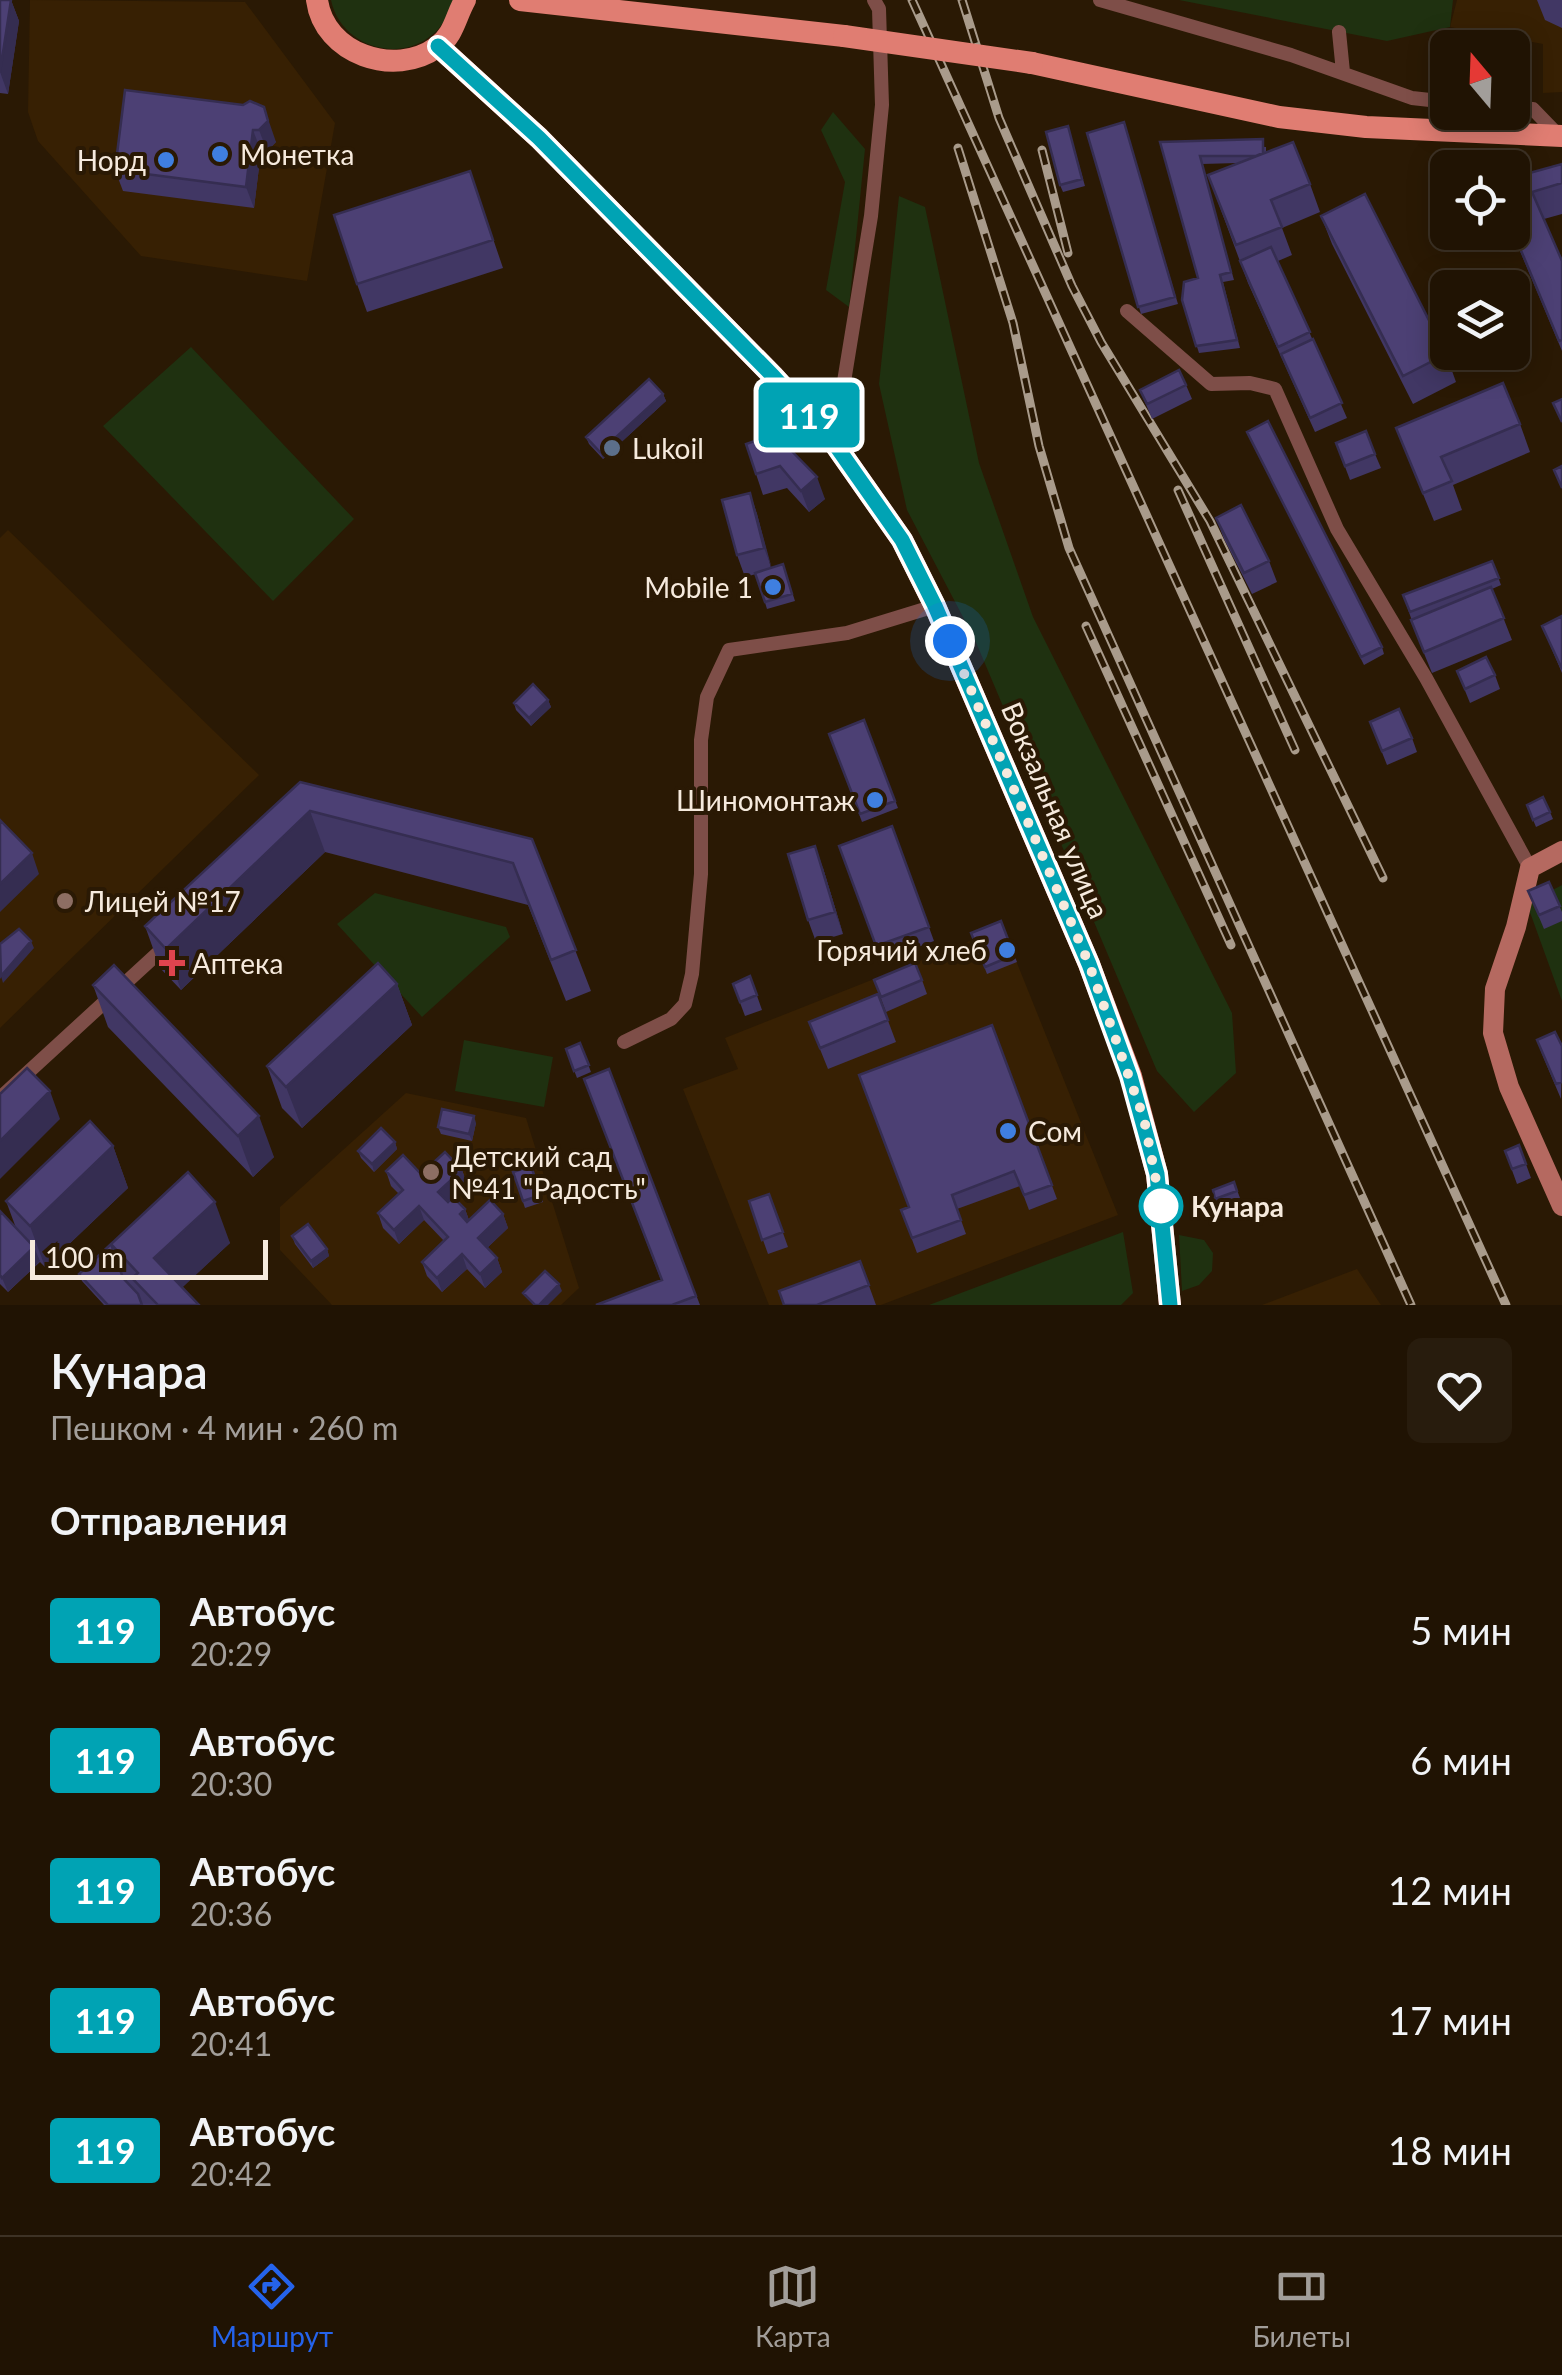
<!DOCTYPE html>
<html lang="ru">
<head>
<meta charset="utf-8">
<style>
  body { margin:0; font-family:Lato,sans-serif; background:#281c0d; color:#f1f3f6; height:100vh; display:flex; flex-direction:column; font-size:38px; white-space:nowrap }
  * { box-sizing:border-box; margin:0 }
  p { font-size:32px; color:#a29e9a }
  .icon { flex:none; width:55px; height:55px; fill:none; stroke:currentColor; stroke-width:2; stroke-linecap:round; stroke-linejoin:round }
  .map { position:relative; height:1305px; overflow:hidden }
  .side { display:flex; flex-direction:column; background:#201303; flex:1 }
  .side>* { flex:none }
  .badge { padding:0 20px; border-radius:8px; font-size:35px; line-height:65px }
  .needle { width:65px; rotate:341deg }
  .tools { position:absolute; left:1430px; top:30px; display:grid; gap:20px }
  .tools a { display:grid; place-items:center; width:100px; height:100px; border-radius:15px; background:#201303; box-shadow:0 5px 25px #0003,0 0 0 2px #3d3225; font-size:50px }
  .scale { position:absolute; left:30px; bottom:25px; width:238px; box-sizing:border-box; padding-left:10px; border:5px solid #f6eadd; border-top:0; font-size:28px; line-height:35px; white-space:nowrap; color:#f6eadd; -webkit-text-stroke:8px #2a1904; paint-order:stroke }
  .you { position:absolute; width:50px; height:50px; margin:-25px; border:8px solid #fff; border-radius:50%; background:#1a73e8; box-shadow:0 0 0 15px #1a73e833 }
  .map>.badge { position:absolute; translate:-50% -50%; box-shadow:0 0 0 5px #fff }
  h2 { padding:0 50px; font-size:38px; line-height:90px }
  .round { display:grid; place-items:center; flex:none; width:105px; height:105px; border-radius:15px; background:#281c0d }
  .head { display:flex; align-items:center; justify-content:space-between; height:170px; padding:0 50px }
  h1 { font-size:48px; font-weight:600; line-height:75px }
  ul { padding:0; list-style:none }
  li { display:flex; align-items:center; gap:30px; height:130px; padding:0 50px }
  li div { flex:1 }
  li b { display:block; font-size:38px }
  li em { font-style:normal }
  li .badge { min-width:110px; font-weight:700; text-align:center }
  .menu { display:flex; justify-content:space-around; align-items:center; height:140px; border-top:2px solid #3d3225; background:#201303; font-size:28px; color:#a29e9a }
  .menu a { display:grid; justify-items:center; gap:5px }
  .menu .selected { color:#2563eb }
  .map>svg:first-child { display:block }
</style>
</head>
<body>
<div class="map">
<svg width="1562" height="1305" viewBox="0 0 1562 1305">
  <rect width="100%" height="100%" fill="#2a1904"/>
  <path fill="#372003" d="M30 0 245 2 335 123 307 281 141 256 38 141 28 112Z
    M1457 0H1562V92L1543 93V44L1450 27Z
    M8 530 259 775 0 1028V538Z
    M1003 928 1118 1215 881 1305H769L683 1089 738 1069 725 1038Z
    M406 1093 526 1118 579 1288 561 1305H332L280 1250V1207Z
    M1357 1269 1381 1305H1262Z"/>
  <path fill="#1f3110" d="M331 0H453C448 14 444 25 433 34 398 65 340 45 331 0Z
    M1179 0H1453L1450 27 1387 41Z
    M833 112 865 149 849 307 826 290 845 182 821 130Z
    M899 196 925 207 979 463 1033 617 1232 1013 1236 1073 1194 1112 1157 1071 975 640 907 510 879 384Z
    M191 347 354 519 273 601 103 426Z
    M1562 885V1001L1527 904Z
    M375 893 506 927 510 937 422 1017 337 924Z
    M464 1040 553 1057 544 1107 455 1091Z
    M1123 1232 1133 1293 1121 1305H929Z
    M1179 1235 1204 1240 1213 1253 1212 1271 1199 1285 1182 1291Z"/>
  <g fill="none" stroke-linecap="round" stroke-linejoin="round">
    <path stroke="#7e4e48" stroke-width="14" d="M1100 0 1291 55 1412 98 1448 102
      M1339 32 1343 72
      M1512 108 1533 109 1558 135
      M1127 311 1211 384 1250 383 1275 389 1337 529 1426 678 1530 868
      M834 443 871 216 882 105 879 9 874 0
      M624 1042 671 1019 685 1004 692 974 701 874V740L707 697 729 650 847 633 935 606
      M0 1098 169 943"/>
    <path stroke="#b56960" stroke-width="20" d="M1562 851 1530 868 1516 927 1495 989 1493 1033 1509 1087 1562 1206"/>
    <path stroke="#e07d72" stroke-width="22" d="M317 0C324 54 395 78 437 47 454 35 455 18 465 0
      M520 0 844 36
      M438 46 539 138 773 376 834 443 902 540 935 606 1089 964 1131 1076 1157 1174 1170 1305
      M1032 63 1279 117 1366 127 1562 136"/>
    <g stroke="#a99b8b" stroke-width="9">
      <path id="rail" d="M912 0 1506 1305
        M962 0 999 118 1072 286 1101 342 1210 521 1383 878
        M958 148 1013 323 1039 446 1069 548 1411 1305
        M1042 150 1068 253
        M1178 490 1295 750
        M1086 626 1231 945"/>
    </g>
    <use href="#rail" stroke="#2a1904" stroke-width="5" stroke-dasharray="15" stroke-linecap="butt"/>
    <path stroke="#e07d72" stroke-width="22" d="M844 36 1032 63"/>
  </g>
  <path fill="#413764" d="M0 0H11L19 21 8 94 0 93Z
    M1537 0H1562V28L1545 20Z
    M243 105 276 142 267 151H261L254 208 123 191 115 170Z
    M1124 122 1178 304 1141 314 1087 133Z
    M1068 126 1085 186 1063 192 1060 185Z
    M1160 142 1266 147V152L1310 184 1320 212 1282 228 1292 255 1278 261 1347 418 1315 432 1248 283 1208 175 1238 163 1202 164 1234 280 1223 282 1240 348 1199 353 1182 300 1198 278Z
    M1562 164V214L1544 219 1562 261V351L1512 232V168L1526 174Z
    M470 171 503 268 367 312 357 284Z
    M1321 216 1446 354 1456 382 1413 404 1332 244Z
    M1186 385 1192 399 1152 419 1140 390Z
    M663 394 666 401 603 459 589 444 586 437Z
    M1520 424 1530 452 1453 485 1462 510 1434 521 1396 428Z
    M1247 432 1382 647 1384 654 1364 665Z
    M775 434 825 499 809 512 787 488 763 495 746 444Z
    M1336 443 1375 454 1381 468 1350 480Z
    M750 493 757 514 771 568 783 564 795 601 767 609 756 574 745 577 737 555Z
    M1216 518 1269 561 1277 582 1252 594 1224 539Z
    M1492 561 1501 585 1492 589 1512 640 1432 673 1419 641 1403 595Z
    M1562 616V673L1542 626Z
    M1457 671 1495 675 1500 689 1470 703Z
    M548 700 551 707 531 726 516 710 514 703Z
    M864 720 898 808 862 822 829 734Z
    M1370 722 1412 738 1417 752 1387 765Z
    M300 782 532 839 591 991 566 1001 528 905 325 852 181 990 160 968 145 926Z
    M1527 805 1550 812 1553 819 1536 827Z
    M892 826 934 941 881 961 844 860Z
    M823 868 843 934 816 942 808 920Z
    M1549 882 1562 912V921L1544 929 1528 891Z
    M1001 921 1017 962 987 974 971 933Z
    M750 976 762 1010 745 1016 733 984Z
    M874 980H922L927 994 886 1012Z
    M397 984 412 1025 302 1128 282 1108 267 1066Z
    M93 985 274 1157 253 1177 108 1027Z
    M878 994 896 1042 828 1069 809 1022Z
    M992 1025 1057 1199 1029 1210 1020 1186 957 1209 966 1234 917 1253 901 1210 909 1207Z
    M1537 1040 1562 1046 1561 1099 1542 1054Z
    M580 1043 591 1072 577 1078 566 1049Z
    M609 1069 700 1305H596L661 1280 584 1079Z
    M476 1123 472 1141 441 1134 438 1127Z
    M395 1142 397 1149 374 1172 361 1158 358 1151Z
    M1519 1145 1531 1178 1517 1184 1505 1151Z
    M113 1146 128 1188 45 1267 40 1262 8 1292 0 1284V1211L16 1228 6 1201Z
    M531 1166 543 1202 525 1208 513 1172Z
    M462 1170 467 1184 454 1197 465 1209 469 1220 503 1214 508 1228 487 1248 497 1258 502 1272 485 1288 467 1269 442 1292 427 1276 422 1262 444 1241 424 1220 399 1244 383 1228 378 1213 399 1194 391 1186 386 1171 421 1174Z
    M188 1172 230 1243 182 1287 199 1305H104L82 1281 79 1274Z
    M1234 1182 1240 1198 1218 1206 1213 1190Z
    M769 1194 788 1247 768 1254 749 1201Z
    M292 1236 327 1249 329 1256 313 1268 295 1244Z
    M860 1261 876 1305H784Z"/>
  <path fill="#352d51" d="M11 0 19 21 8 94 0 72Z
    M264 107 276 142 267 151 259 130Z
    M253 130 261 151 254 208 246 187Z
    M663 394 666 401 603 459 600 452Z
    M817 477 825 499 809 512 801 491Z
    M750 493 757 514 772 569 764 548Z
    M548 700 551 707 531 726 529 718Z
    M310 811 325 852 181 990 166 949Z
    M815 846 823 868 843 934 835 912Z
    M32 853 39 874 0 912V884Z
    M31 941 34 948 3 983 1 976Z
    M397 984 412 1025 302 1128 286 1087Z
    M50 1091 60 1119 0 1179V1141Z
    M259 1116 274 1157 253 1177 238 1136Z
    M474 1116 476 1123 472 1141 469 1134Z
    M395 1142 397 1149 374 1172 372 1164Z
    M113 1146 128 1188 45 1267 30 1226Z
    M462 1170 467 1184 444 1207 438 1192Z
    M215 1202 230 1243 169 1300 154 1258Z
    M419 1206 424 1220 399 1244 394 1230Z
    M465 1209 470 1223 465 1228 460 1214Z
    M503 1214 508 1228 483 1252 478 1238Z
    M34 1247 40 1261 8 1292 2 1278Z
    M327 1249 329 1256 313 1268 311 1261Z
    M462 1254 467 1269 442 1292 437 1278Z
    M497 1258 502 1272 485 1288 480 1274Z
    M559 1284 562 1291 548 1305H539Z"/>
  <path fill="#4c4074" stroke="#352d51" stroke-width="2.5" d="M0 0H11L0 72Z
    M125 90 243 105 250 101 264 107 268 121 259 130H253L246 187 115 170Z
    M1124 122 1175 297 1138 307 1087 133Z
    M1068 126 1082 179 1060 185 1046 132Z
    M1263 139V153L1256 156H1200L1231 272 1220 275 1237 340 1196 346 1182 300 1184 282 1198 278 1160 142Z
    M1293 142 1310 184 1271 200 1282 227 1236 245 1208 175Z
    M1475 157 1521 164 1526 174 1562 164V183L1532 192 1562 261V340L1559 341 1512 229V168H1472Z
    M470 171 493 240 357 284 334 215Z
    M1365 194 1446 354 1403 376 1321 216Z
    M1271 247 1310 332 1278 347 1240 261Z
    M1313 339 1342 403 1310 418 1281 354Z
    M1179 370 1186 385 1147 404 1140 390Z
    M649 379 663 394 600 452 586 437Z
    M1503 383 1520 424 1441 457 1452 481 1423 493 1396 428Z
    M1562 399V422L1553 403Z
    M1268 421 1382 647 1361 657 1247 432Z
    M1366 431 1375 454 1345 466 1336 443Z
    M775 434 817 477 801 491 780 466 756 474 746 444Z
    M1562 466V488L1554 470Z
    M750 493 764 548 737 555 722 500Z
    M1241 505 1269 561 1244 573 1216 518Z
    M1492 561 1499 578 1410 612 1403 595Z
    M783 564 792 594 765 602 755 573Z
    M1491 587 1504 618 1424 652 1411 620Z
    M1562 616V669L1542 626Z
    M1486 657 1495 675 1465 689 1457 671Z
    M533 684 548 700 529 718 514 703Z
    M1399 709 1412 738 1382 751 1370 722Z
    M864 720 895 801 860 814 829 734Z
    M300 782 532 839 576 950 551 960 513 863 310 811 166 949 145 926Z
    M1543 797 1550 812 1533 820 1527 805Z
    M0 820 32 853 0 884Z
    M892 826 929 927 876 946 839 846Z
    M815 846 835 912 808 920 788 854Z
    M1549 882 1560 906 1539 915 1528 891Z
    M1001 921 1014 955 985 967 971 933Z
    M19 929 31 941 1 976 0 944Z
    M378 963 397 984 286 1087 267 1066Z
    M915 963 922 980 881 997 874 980Z
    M114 965 259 1116 238 1136 93 985Z
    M750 976 757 995 740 1002 733 984Z
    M878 994 888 1020 820 1048 809 1022Z
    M992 1025 1052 1185 1024 1195 1014 1171 952 1195 961 1220 912 1238 901 1210 909 1207 859 1075Z
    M1555 1032 1562 1046V1082L1556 1084 1537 1040Z
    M580 1043 589 1065 574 1071 566 1049Z
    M27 1068 50 1091 0 1141V1094Z
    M609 1069 696 1296 672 1305H596L662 1280 584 1079Z
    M442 1109 474 1116 469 1134 438 1127Z
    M90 1121 113 1146 30 1226 6 1201Z
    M381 1128 395 1142 372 1164 358 1151Z
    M1519 1145 1526 1164 1512 1169 1505 1151Z
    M445 1152 462 1170 438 1192 448 1202 453 1197 465 1209 460 1214 467 1222 490 1200 503 1214 478 1238 497 1258 480 1274 462 1254 437 1278 422 1262 448 1237 419 1206 394 1230 378 1213 403 1190 386 1171 403 1155 421 1174Z
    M531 1166 541 1195 523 1201 513 1172Z
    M188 1172 215 1202 154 1258 199 1305H158L132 1278 138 1273 111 1244Z
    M1234 1182 1237 1191 1215 1199 1213 1190Z
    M769 1194 783 1232 762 1240 749 1201Z
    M0 1211 34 1247 2 1278 0 1275Z
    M308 1224 327 1249 311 1261 292 1236Z
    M111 1244 123 1278 138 1294 142 1305H108L79 1274Z
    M860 1261 869 1285 817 1305H784L779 1291Z
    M545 1271 559 1284 539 1305H535L523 1293Z"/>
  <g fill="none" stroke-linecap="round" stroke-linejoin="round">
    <g stroke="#fff" stroke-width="22">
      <path id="line" d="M438 46 539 138 773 376 834 443 902 540 935 606 1089 964 1130 1076 1157 1174 1170 1305"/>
    </g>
    <use href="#line" stroke="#00a3b4" stroke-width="15"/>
    <path stroke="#f6eadd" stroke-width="10" stroke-dasharray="0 18" d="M950 641 1089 964 1144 1119 1161 1206"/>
  </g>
  <g fill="#3f7fe0" stroke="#2a1904" stroke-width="4">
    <circle cx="220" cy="154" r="10"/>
    <circle cx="166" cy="160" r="10"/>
    <circle cx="773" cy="587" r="10"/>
    <circle cx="875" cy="800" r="10"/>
    <circle cx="1007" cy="950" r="10"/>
    <circle cx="1008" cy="1131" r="10"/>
  </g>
  <circle fill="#5c6f8a" stroke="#2a1904" stroke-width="4" cx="612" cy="448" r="10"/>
  <g fill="#8d6e63" stroke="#2a1904" stroke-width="4">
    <circle cx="65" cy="901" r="10"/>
    <circle cx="431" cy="1172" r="10"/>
  </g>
  <path fill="#e0444e" stroke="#2a1904" stroke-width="4" d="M167 948h10v10h10v10h-10v10h-10v-10h-10v-10h10z"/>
  <circle fill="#fff" stroke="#00a3b4" stroke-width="5" cx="1161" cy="1206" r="20"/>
  <g text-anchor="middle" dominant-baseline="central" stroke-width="8" stroke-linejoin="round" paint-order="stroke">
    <g font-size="28" fill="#f6eadd" stroke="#2a1904" text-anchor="start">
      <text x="240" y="154">Монетка</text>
      <text x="146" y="160" text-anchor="end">Норд</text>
      <text x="632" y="448">Lukoil</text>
      <text x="753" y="587" text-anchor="end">Mobile 1</text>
      <text x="855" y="800" text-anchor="end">Шиномонтаж</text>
      <text x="85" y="901">Лицей №17</text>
      <text x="987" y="950" text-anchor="end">Горячий хлеб</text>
      <text x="192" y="963">Аптека</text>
      <text x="1028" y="1131">Сом</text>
      <text x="451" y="1156">Детский сад<tspan x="451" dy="32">№41 "Радость"</tspan></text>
    </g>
    <g font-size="28" fill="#f6eadd" stroke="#2a1904">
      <text transform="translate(1056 810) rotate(67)">Вокзальная улица</text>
    </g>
    <g font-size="28" font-weight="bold" fill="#f6eadd" stroke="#2a1904" text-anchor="start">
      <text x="1191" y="1206">Кунара</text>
    </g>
  </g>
</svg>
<div class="tools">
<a><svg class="needle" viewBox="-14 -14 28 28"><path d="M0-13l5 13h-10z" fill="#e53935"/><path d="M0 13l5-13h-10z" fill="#a29e9a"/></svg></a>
<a><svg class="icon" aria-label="locate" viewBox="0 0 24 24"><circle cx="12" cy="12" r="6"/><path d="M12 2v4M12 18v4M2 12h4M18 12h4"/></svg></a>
<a><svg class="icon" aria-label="layers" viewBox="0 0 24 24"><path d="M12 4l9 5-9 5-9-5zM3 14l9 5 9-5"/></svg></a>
</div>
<div class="scale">100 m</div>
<div class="you" style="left:950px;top:641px"></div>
<b class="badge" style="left:809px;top:415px;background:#00a3b4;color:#fff">119</b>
</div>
<section class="side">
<div class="head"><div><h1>Кунара</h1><p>Пешком · 4 мин · 260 m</p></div><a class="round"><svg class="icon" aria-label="heart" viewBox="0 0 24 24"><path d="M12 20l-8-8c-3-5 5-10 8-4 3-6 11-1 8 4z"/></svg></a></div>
<h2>Отправления</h2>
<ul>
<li><span class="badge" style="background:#00a3b4;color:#fff">119</span><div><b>Автобус</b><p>20:29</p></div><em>5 мин</em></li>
<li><span class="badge" style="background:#00a3b4;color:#fff">119</span><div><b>Автобус</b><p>20:30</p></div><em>6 мин</em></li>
<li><span class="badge" style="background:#00a3b4;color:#fff">119</span><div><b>Автобус</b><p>20:36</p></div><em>12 мин</em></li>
<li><span class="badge" style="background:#00a3b4;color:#fff">119</span><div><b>Автобус</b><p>20:41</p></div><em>17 мин</em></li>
<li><span class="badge" style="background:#00a3b4;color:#fff">119</span><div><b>Автобус</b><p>20:42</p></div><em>18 мин</em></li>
</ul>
</section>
<nav class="menu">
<a class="selected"><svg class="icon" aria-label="directions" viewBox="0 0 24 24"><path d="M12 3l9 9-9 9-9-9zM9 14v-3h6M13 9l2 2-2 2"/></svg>Маршрут</a>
<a><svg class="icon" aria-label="map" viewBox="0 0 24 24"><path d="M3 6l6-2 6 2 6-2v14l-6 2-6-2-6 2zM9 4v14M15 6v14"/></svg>Карта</a>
<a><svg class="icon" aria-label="tickets" viewBox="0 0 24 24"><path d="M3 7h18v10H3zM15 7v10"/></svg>Билеты</a>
</nav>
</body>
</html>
